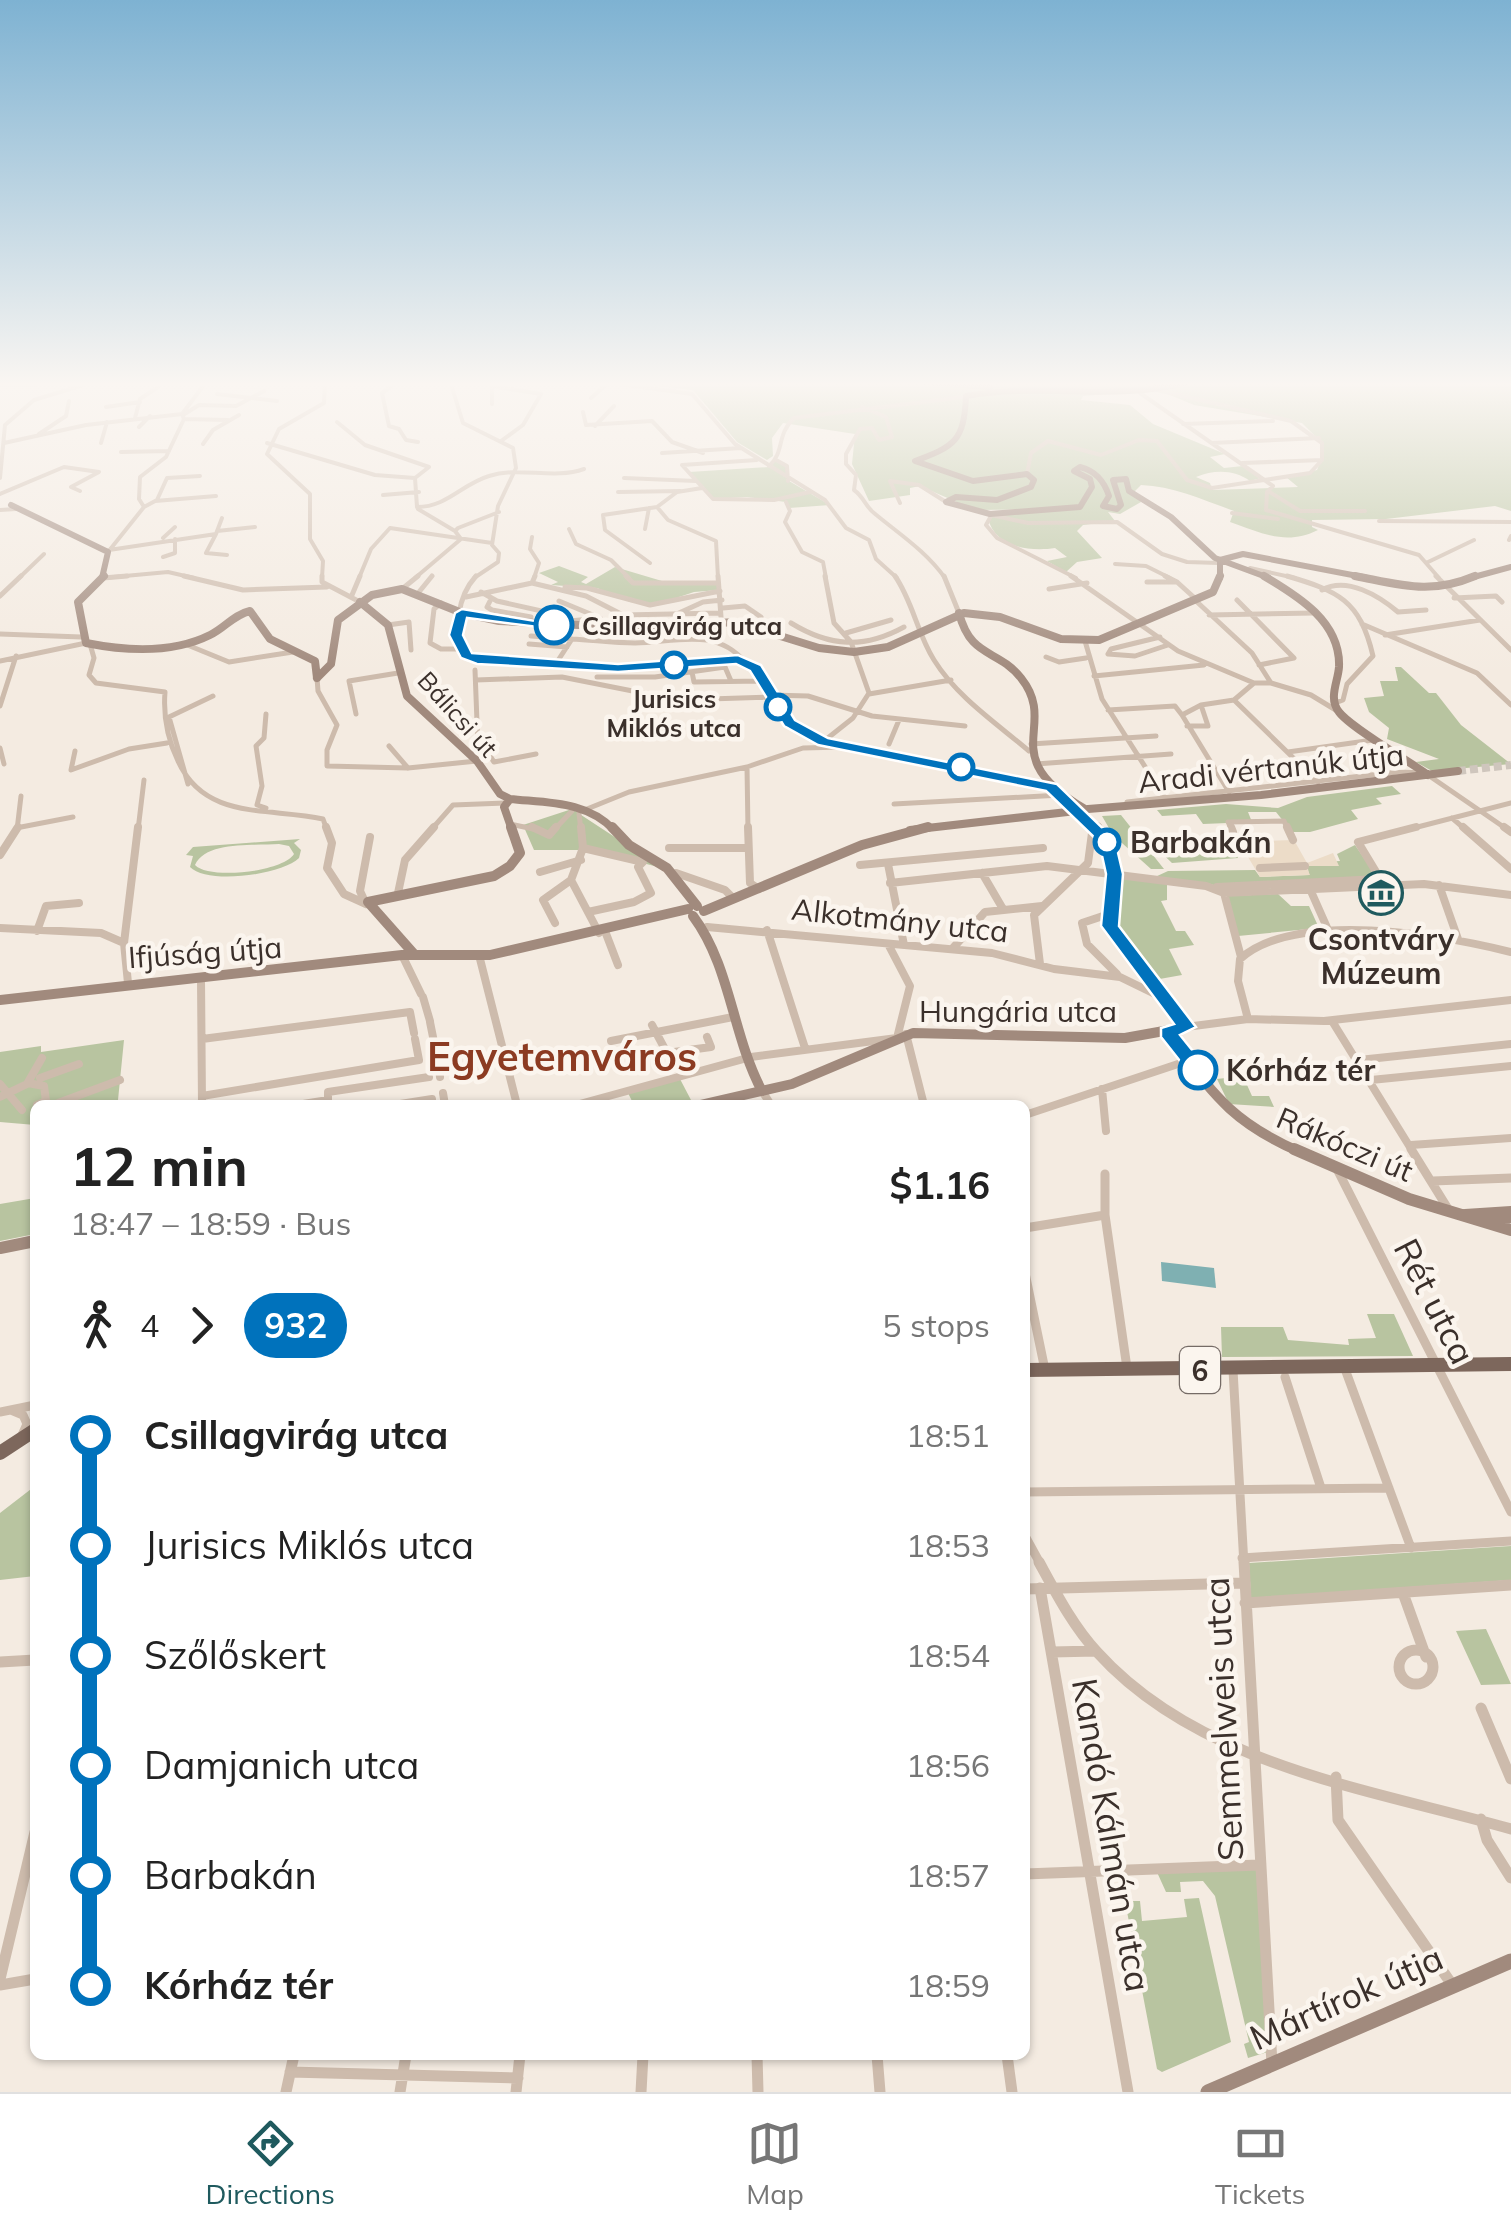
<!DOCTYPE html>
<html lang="en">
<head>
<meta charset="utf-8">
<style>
  body { margin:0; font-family:Mulish,sans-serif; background:#f6f6f6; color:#222; height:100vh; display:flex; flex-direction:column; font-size:38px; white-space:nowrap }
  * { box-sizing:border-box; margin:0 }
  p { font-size:32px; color:#767676 }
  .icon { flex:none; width:55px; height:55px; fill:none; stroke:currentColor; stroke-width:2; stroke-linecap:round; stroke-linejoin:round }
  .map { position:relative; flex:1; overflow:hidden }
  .details { position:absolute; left:30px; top:1100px; width:1000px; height:960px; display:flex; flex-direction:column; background:#fff; border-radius:15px; box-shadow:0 2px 8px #0004 }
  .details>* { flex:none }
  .badge { padding:0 20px; border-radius:32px; font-size:35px; line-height:65px }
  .map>.badge { position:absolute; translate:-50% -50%; box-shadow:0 0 0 5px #fff }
  .legs { display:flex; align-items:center; gap:15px; height:110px; padding:0 40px; font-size:32px }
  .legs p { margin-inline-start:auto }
  .head { display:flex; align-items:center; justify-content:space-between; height:170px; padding:0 40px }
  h1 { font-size:55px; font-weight:700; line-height:75px }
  ul { padding:0 40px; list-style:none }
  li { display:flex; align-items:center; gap:35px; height:110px; font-size:38px }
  li i { display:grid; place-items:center; width:15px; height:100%; margin:0 12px; background:currentColor }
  li i::after { content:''; width:25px; height:25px; margin:-12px; border:8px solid; border-radius:50%; background:#fff }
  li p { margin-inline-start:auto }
  li:first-child i { background:linear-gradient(#0000 50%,currentColor 0) }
  li:last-child i { background:linear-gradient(currentColor 50%,#0000 0) }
  .dock { display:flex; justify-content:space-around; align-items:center; height:140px; border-top:2px solid #e0e0e0; background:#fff; font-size:28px; color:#767676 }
  .dock a { display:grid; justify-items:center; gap:5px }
  .dock .on { color:#1f5a5e }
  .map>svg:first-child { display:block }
</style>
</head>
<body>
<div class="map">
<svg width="1511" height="2092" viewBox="0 0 1511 2092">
  <rect width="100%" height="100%" fill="#f4ebe1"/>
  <path fill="#b8c4a0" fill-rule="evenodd" d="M609 381H1505L1511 383V511L1495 506 1386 519 1312 520V527L1318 530C1286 546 1262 533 1230 522L1234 511C1203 500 1173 486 1141 485L1135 491 1141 502 1120 514 1108 512 1115 521 1083 525 1077 531 1102 558 1077 562 1066 572 1047 561 1067 557 1055 548C1030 552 994 547 988 518L993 514 1078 509 975 510 920 486 910 488V495L869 501 852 464 855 434 783 423 772 438 773 456 767 460 737 442 693 390ZM1158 390 1194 405 1302 423 1322 443 1324 453 1317 470 1286 477 1298 487 1212 490 1210 483 1196 477C1215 469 1235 470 1250 481L1261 478 1243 466 1224 468 1210 457 1225 454 1153 424 1130 405 1081 400 1083 396Z
    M776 460 787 466 789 481 830 505 789 508 786 502 747 497 713 499 689 472 769 467Z
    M559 566 588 577 581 582 586 584 615 567 662 581 717 583 719 590 694 592 658 604 630 602 597 588 551 585 558 582 539 573Z
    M1395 667H1401L1429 693H1436L1461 725 1511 764 1432 771 1416 762 1439 759 1387 739 1389 728 1369 712 1364 698 1384 696 1380 681H1398Z
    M1392 786 1401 794 1376 798 1382 804 1351 810 1358 819 1310 832H1292L1276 812H1248L1252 822 1203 824 1196 814 1162 816 1157 810 1226 804 1278 808 1307 797Z
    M572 809 662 868 592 850H534L523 825Z
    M1121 815 1164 869H1151L1113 835 1102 816Z
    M1190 836 1199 847 1230 841 1238 858 1172 863 1146 838Z
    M300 839 294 843 301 850 299 858C282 875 207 885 190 867L193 856 186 855 193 847ZM279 844 289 846 294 854C283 872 209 880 195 865 206 840 256 846 279 844Z
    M1355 845 1381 883 1225 891 1211 884 1155 877 1168 871 1255 870 1260 877 1309 875 1307 863 1340 861 1337 854Z
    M1119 876 1167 883V900L1161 901 1176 931H1185L1194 945 1169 949 1182 975 1154 980 1114 928Z
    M1278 894 1291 906H1309L1319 928 1238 936 1227 896Z
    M124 1040 118 1100 108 1105H35V1125L0 1122V1052L41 1046V1052Z
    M1243 1076 1252 1096H1269L1274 1107 1229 1104 1217 1079Z
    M680 1079 691 1100 634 1105 628 1093Z
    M35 1198V1234L0 1241V1204Z
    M1367 1314H1394L1413 1356 1222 1357 1221 1327H1283L1288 1340 1349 1345 1348 1339 1376 1338Z
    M35 1486V1576L0 1580V1513Z
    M1511 1546V1580L1251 1598 1249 1563Z
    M1486 1629 1511 1684 1481 1685 1456 1631Z
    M1259 1865 1271 2051 1248 2058 1244 2044 1249 2042 1215 1896 1203 1881 1180 1882 1181 1892H1166L1156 1870Z
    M1199 1898 1231 2042 1162 2072 1157 2069 1125 1901H1140L1142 1921 1187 1917 1184 1899Z"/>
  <path fill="#ecdcc8" d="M1294 840 1307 863 1333 853 1339 866H1306L1310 875 1260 877 1239 842Z"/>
  <path fill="#7fb0b2" d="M1161 1262 1214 1268 1216 1288 1162 1281Z"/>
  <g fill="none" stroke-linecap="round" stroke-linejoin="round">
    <path stroke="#cfc6bd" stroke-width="8" stroke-dasharray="8 4" stroke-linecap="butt" d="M1458 771 1511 765"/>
    <path stroke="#cdbbac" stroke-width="4" d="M399 381 382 393 389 426 399 429 406 440 418 442
      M450 381 463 423 513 448 516 468 498 506 492 545 499 553 498 562 474 578
      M495 381 492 386 541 394 523 425 501 441
      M598 381 692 394 735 444 825 500 846 528 869 540 876 559 897 578
      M0 385H35
      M492 386V404
      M1140 393 1273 486 1267 492 1266 510 1419 555 1439 578
      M217 394 277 401
      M591 398 607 384
      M106 407 140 402
      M862 407 886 417 892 437 879 440 872 428 860 429 846 454V464L856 475 854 490C864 497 865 506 874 513 899 534 926 551 945 578
      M583 412 586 425 652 421 672 442 703 453
      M183 415 199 405 236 406 264 391
      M135 418 140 399 158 387
      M184 419 228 420
      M337 422 365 445 429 467 415 478
      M1183 424 1273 421
      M595 426 614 406
      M139 427 150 416
      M39 434 66 416 69 401
      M4 443 86 425 182 414
      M101 443 107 422
      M267 443 375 475 415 478 417 507
      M1211 443 1319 438
      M203 444 213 430 239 415
      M121 452 169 451
      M662 453 741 448
      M757 460 682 465 713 499 774 500 810 492
      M776 460 787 466 788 481
      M1242 463 1322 460
      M769 466C785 452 776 435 794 418L964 397
      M1027 474 1031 453 1048 441 1101 455 1139 440 1157 441 1187 480 1212 488 1310 473 1322 460V443L1291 421 1157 390
      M0 478 5 425 34 400 96 381
      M624 478 696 481
      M1268 491 1300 511H1365
      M618 492 681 491
      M0 494 64 467 99 472 71 487 80 491
      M383 495 419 492
      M155 501 216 496
      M786 502 790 511 785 522 802 552 823 562 826 578
      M900 503 890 481 919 485 946 502
      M144 507 157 500 167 478 200 476
      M417 507C447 507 462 484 489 476 520 466 553 480 584 469
      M657 507 668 520 716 541 718 578
      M657 507 677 492 702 488
      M418 509 455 531
      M0 510 16 509
      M1232 513 1278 519
      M992 514 986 525 997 538 1076 578
      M991 515 1028 523 1117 522 1162 554 1187 562 1219 563
      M1379 521 1511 522
      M569 529 576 544 611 560 629 578
      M645 529 649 508
      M217 531 255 527
      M216 534 222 518
      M532 537 530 549 539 563 534 578
      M163 538 175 527
      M1509 540 1511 536
      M109 550 216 534 206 553 227 555
      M108 552 144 507 139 499 140 477 166 457 184 419 182 414 207 381
      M163 557 175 553V539
      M650 563 605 530 603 515 657 507
      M1426 563 1474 540
      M1115 564 1146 566 1170 578
      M1250 568 1295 578
      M19 578 44 554
      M103 578 168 572 194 578
      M322 578 323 561 310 539V494L267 454 279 429 324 403 325 381
      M359 578 371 549 390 528 492 543
      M415 578 461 539 455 531 458 528 499 512"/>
    <path stroke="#cdbbac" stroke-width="5" d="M184 576 243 590 327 587
      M322 576V582L360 602
      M476 576C458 596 452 630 466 655L482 661H555L619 668 738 659 755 671 792 725 843 747
      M626 576 633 583H718
      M718 576 721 617
      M895 576C913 602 917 633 934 660 957 697 996 723 1029 751
      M944 576 959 613
      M1071 576 1178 651 1254 683
      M1165 576 1177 582
      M1287 576C1338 591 1360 600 1373 656L1347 684 1343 700 1335 703
      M1436 576 1511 650
      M103 578 127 576
      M1147 582H1177L1198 601
      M532 583 535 576
      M565 587 587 588 650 605 720 591
      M402 589 418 576
      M1049 589 1087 583
      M1322 590C1347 576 1379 596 1398 612L1426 610
      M419 592 432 576
      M481 592 497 601 564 616 568 625
      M352 595 360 576
      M0 596 21 576
      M466 597 532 583 586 596 623 615 720 613
      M1454 598 1496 596 1502 602
      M491 599 487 607 492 610 531 617
      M1237 600 1294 658 1259 665
      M559 601 600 618 570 621
      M1196 601 1252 653 1271 683 1311 695 1339 712
      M441 603 434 609 430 643 441 649H461
      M723 608 745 606 761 617
      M679 613 703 602 722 600
      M1209 615 1314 613
      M791 623C830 647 864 649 904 627
      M1362 624 1477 673 1511 705
      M388 625 409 622 411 650
      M846 633 891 620
      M0 634 81 637
      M1385 635 1480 620
      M531 636 572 639
      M1160 637 1111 649 1108 654 1135 656 1168 645
      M1085 641 1102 699 1165 798
      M90 644 94 658 89 675 96 683 165 692C163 717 167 738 178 761 205 821 269 807 323 819L327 830
      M185 644 229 662 293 652
      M529 644 567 647
      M1046 657 1059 662 1086 658
      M0 661 86 643
      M557 662 572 639C593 640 614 643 635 643 676 642 716 627 745 662
      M692 672 694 682 762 681
      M1094 676 1204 665
      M597 677H655L725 667 731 681
      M317 678 318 691 337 725 327 750V766L408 768 477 761
      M476 680 562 677 678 700 771 697
      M1270 683H1254L1234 700 1318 782
      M869 694 951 680
      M770 695 808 696 872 716 965 726
      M0 706 16 656
      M1108 710 1175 706 1182 715 1201 705 1234 700
      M266 714 264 738 256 746 262 786 257 805 266 808
      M356 714 349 681 398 673
      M1182 715 1229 792
      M1187 726H1208L1201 705
      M824 741 853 718 869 693 851 642 834 623 825 576
      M889 744 899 720
      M1031 744 1156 736
      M389 746 408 768
      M0 748 4 764
      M75 751 71 770 129 749 167 743
      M1288 752 1373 740
      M488 753 494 762 536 754
      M469 754 478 748 475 670
      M1036 764 1171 754
      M747 767 748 830
      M1428 775 1508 830
      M188 784 169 717 213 696
      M1127 802 1398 772 1426 773
      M894 804 1061 795
      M587 809 629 792 747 767 803 748 843 747 1051 787
      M579 814 581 830
      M1452 818 1466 830
      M510 824 538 830
      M16 828 73 817
      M17 830 21 796
      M138 830 144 780
      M431 830 453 805 505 803
      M554 830 572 811
      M1232 830 1228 822 1284 821 1288 830
      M1406 830 1511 803"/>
    <path stroke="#cdbbac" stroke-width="8" d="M326 827 332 843 327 868 344 894 366 904
      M532 827 549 835 556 827
      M581 827 583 848 571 880 599 933
      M748 827 750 883 759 889
      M1231 827 1233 832
      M1287 827 1293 840
      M1463 827 1511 869
      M1504 827 1511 832
      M583 848 643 862 638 867 651 893 634 902 588 912
      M669 848H747
      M0 855 18 827
      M888 864 904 945
      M860 865 1043 848
      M1260 868 1305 866
      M540 872 581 860
      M676 873 725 890 732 897
      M982 873 1003 909
      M890 883 1047 866 1206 886 1224 893 1424 884 1511 895
      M1384 885 1358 842 1416 827
      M1439 885 1458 939
      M1217 887 1379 879
      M1310 889 1329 932
      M398 893 405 860 434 827
      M1224 893 1241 957
      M366 904 360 891 370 837
      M1109 914 1082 923 1087 944 1117 974
      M555 923 543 900 571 880
      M707 927 992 953 1054 969 1120 977 1159 996
      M0 928 101 933 124 943
      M767 930 805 1048
      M37 931 46 906 79 903
      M605 931 618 965
      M953 948 985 912 1042 906
      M402 955 421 994
      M479 955 517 1105
      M1040 964 1034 915 1088 863 1092 833 1100 831
      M201 979 202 1105
      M128 983 124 943 138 827
      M423 997 430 1021
      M1248 1019 1238 981 1240 959C1296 909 1442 935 1511 952
      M1332 1021 1413 1152
      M430 1022 437 1057
      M652 1025 667 1053 711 1047 707 1037
      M1186 1027 1248 1019 1324 1021 1511 1000
      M906 1034 924 1105
      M202 1039 410 1012 414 1033
      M611 1041 733 1017
      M438 1059 440 1077
      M1359 1060 1511 1044
      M40 1078 79 1064
      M1371 1080 1511 1066
      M28 1083 44 1086 46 1101 37 1105
      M0 1084 22 1110
      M1102 1089 1106 1131
      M762 1091 771 1105
      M443 1093 445 1105
      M202 1096 419 1060 415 1039
      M0 1097 27 1084 42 1058
      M58 1103 120 1080
      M297 1105 328 1100V1092L429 1077
      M394 1105 432 1099
      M576 1105 751 1057 897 1038 910 986 888 944
      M1025 1115 1190 1060
      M1411 1145 1511 1138"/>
    <path stroke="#cdbbac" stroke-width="9" d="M1411 1149 1450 1212
      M1337 1169 1511 1512
      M1105 1174V1215L1127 1368
      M1433 1181 1511 1178
      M1025 1228 1105 1215
      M1025 1273 1045 1370
      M1345 1369 1411 1548
      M1233 1370 1244 1565
      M1285 1377 1321 1488
      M11 1410 23 1415 27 1424 22 1435
      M0 1412 35 1405
      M1025 1492 1389 1488
      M1025 1536 1041 1565
      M1242 1558 1511 1541"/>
    <path stroke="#cdbbac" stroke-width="11" d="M1039 1562C1056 1593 1073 1626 1097 1652 1200 1766 1370 1789 1511 1829
      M1244 1562 1272 2064
      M1040 1588 1128 2092
      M1025 1589 1244 1583
      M1403 1593 1426 1657
      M1245 1603 1511 1585
      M1399 1667a17 17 0 1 1 34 0a17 17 0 1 1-34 0Z
      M1052 1652 1096 1651
      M0 1662 35 1660
      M1481 1708 1511 1779
      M1336 1777 1338 1820 1453 1986
      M1481 1819 1487 1840 1511 1878
      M1025 1874 1259 1865
      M0 1979 35 1832
      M0 1985 35 1979
      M757 2055 758 2092
      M877 2055 880 2092
      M1007 2055 1012 2092
      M290 2072 518 2078
      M286 2092 294 2055
      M400 2092 406 2055
      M516 2092 520 2055
      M641 2092 643 2055"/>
    <path stroke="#a18a7d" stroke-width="6" d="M914 381 990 387
      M1191 381C1116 403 1042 382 966 396 964 441 955 446 915 461L973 481 1027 474 1034 480 1031 487 997 500 956 497 946 502 990 514 1080 507 1092 487 1090 479 1074 471 1080 467C1096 471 1104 481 1109 496L1103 506 1117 509 1121 505 1113 480 1126 479 1129 491 1171 517 1215 558 1269 578
      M11 505 108 552 102 578
      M1220 560 1243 554 1368 578
      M1220 560V578
      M1470 578 1511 567"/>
    <path stroke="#a18a7d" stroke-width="8" d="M104 576 78 602 86 643C126 651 172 654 210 635 225 628 233 615 250 611L270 639 315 661 317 678
      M1264 576C1298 596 1341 622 1339 667 1338 682 1328 698 1339 712 1351 728 1409 761 1428 775
      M1355 576C1402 585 1430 595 1475 576
      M360 602 388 625 407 696 477 761 500 794 510 799 504 807 512 830
      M959 613C971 659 997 648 1021 678 1060 727 993 755 1085 809
      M317 678 331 664 338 620 372 595 402 589 462 613 499 621 639 628 735 622 819 648 854 652 888 647 964 613 1000 617 1061 639 1099 640 1213 592 1220 576
      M510 799C548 803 587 801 614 830
      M1088 809 1261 795 1458 771
      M1082 817 1099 830
      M910 830 1076 811"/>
    <path stroke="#a18a7d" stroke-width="10" d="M612 827 629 845 667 868 697 906
      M704 911 862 845 928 827
      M693 916C731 967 732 1035 762 1091
      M414 954 368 902 494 876 510 866 520 853 511 827
      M0 1000 402 955H490L688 909
      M1167 1033C1213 1093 1229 1121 1300 1152
      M700 1105 792 1084 913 1033 1125 1038 1186 1027 1110 926V851L1097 827"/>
    <path stroke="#a18a7d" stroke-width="12" d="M1294 1149 1409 1199 1511 1230
      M1465 1215 1511 1212
      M1482 1218 1511 1217
      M0 1248 35 1241"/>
    <path stroke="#a18a7d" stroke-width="15" d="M1208 2092 1511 1961"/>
    <path stroke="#7d675c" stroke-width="14" d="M1025 1370 1511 1364
      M0 1453 35 1430"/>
  </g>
  <linearGradient id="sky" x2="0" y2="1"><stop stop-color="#7eb2d2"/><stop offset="0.57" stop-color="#faf6f2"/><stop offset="1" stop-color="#faf6f2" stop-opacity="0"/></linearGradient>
  <rect width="1511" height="674" fill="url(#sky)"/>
  <path fill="#0072bc" stroke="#fff" stroke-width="2.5" d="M462 609 560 625 554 629 467 618 463 635 472 653 618 664 738 655 761 665 795 720 828 738 1057 784 1115 840 1123 874 1119 926 1196 1027 1180 1035 1205 1066V1075H1191L1161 1037V1028L1174 1024 1101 926 1106 874 1099 842 1046 791 818 745 784 726 750 671 736 664 618 672 477 664 461 658 449 635 455 613Z"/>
  <defs>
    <g id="museum-ring" transform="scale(2.25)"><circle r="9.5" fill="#fbf5ee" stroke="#1f5a5e" stroke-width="1.5"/><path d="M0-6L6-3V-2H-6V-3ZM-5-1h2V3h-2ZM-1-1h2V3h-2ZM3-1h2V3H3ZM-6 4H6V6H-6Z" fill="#1f5a5e"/></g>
  </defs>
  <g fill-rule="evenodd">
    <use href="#museum-ring" x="1381" y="893"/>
  </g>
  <g fill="#fff" stroke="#0072bc" stroke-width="5">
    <circle cx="554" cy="625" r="18"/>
    <circle cx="674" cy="665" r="12"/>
    <circle cx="778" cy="707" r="12"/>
    <circle cx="961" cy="767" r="12"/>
    <circle cx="1107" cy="842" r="12"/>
    <circle cx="1198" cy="1070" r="18"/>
  </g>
  <g text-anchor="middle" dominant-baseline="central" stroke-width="9" stroke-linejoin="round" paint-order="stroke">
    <g font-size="25" font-weight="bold" fill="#3b302b" stroke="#fbf5ee" text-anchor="start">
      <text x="582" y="625">Csillagvirág utca</text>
      <text x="674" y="698" text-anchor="middle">Jurisics<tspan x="674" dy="29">Miklós utca</tspan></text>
    </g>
    <g font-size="25" fill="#3b302b" stroke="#fbf5ee">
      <text transform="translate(458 714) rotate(48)">Bálicsi út</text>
    </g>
    <rect fill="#fbf5ee" stroke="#756b66" stroke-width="2.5" x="1180" y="1347" width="40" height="46" rx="8"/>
    <g font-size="28" font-weight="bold" fill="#3b302b">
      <text x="1200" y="1370">6</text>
    </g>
    <g font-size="30" fill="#3b302b" stroke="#fbf5ee">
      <text transform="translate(1271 768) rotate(-6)">Aradi vértanúk útja</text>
      <text transform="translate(900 920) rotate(6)">Alkotmány utca</text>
      <text transform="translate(205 952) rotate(-4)">Ifjúság útja</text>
      <text x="1018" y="1011">Hungária utca</text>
      <text transform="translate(1345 1144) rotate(23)">Rákóczi út</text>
    </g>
    <g font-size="30" font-weight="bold" fill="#3b302b" stroke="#fbf5ee" text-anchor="start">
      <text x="1130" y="842">Barbakán</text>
      <text x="1226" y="1070">Kórház tér</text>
    </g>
    <g font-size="30" font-weight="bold" fill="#3b302b" stroke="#fbf5ee">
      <text x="1381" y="939">Csontváry<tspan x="1381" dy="34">Múzeum</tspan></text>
    </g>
    <g font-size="35" fill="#3b302b" stroke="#fbf5ee">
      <text transform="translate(1435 1301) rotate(63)">Rét utca</text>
      <text transform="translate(1223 1719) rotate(-93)">Semmelweis utca</text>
      <text transform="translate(1112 1835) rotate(80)">Kandó Kálmán utca</text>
      <text transform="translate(1346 1997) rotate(-24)">Mártírok útja</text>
    </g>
    <g font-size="40" font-weight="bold" fill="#8c3b22" stroke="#fbf5ee">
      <text x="562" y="1056">Egyetemváros</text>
    </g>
  </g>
</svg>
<section class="details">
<div class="head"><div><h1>12 min</h1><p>18:47 – 18:59 · Bus</p></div><b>$1.16</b></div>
<div class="legs"><svg class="icon" aria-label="walk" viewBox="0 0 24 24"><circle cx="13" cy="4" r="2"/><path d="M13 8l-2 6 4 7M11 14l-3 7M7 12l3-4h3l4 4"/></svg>4<svg class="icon" aria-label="forward" viewBox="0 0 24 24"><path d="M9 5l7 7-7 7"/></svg><b class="badge" style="background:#0072bc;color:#fff">932</b><p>5 stops</p></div>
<ul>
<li><i style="color:#0072bc"></i><b>Csillagvirág utca</b><p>18:51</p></li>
<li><i style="color:#0072bc"></i><span>Jurisics Miklós utca</span><p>18:53</p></li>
<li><i style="color:#0072bc"></i><span>Szőlőskert</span><p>18:54</p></li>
<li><i style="color:#0072bc"></i><span>Damjanich utca</span><p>18:56</p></li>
<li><i style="color:#0072bc"></i><span>Barbakán</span><p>18:57</p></li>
<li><i style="color:#0072bc"></i><b>Kórház tér</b><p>18:59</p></li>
</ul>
</section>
</div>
<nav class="dock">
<a class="on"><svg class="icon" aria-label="directions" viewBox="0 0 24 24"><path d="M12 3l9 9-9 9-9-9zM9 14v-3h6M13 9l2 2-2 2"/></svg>Directions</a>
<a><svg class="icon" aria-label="map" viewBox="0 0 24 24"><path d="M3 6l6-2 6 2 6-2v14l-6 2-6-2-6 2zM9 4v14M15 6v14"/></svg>Map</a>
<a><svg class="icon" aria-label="tickets" viewBox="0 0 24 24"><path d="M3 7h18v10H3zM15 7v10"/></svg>Tickets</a>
</nav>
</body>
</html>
